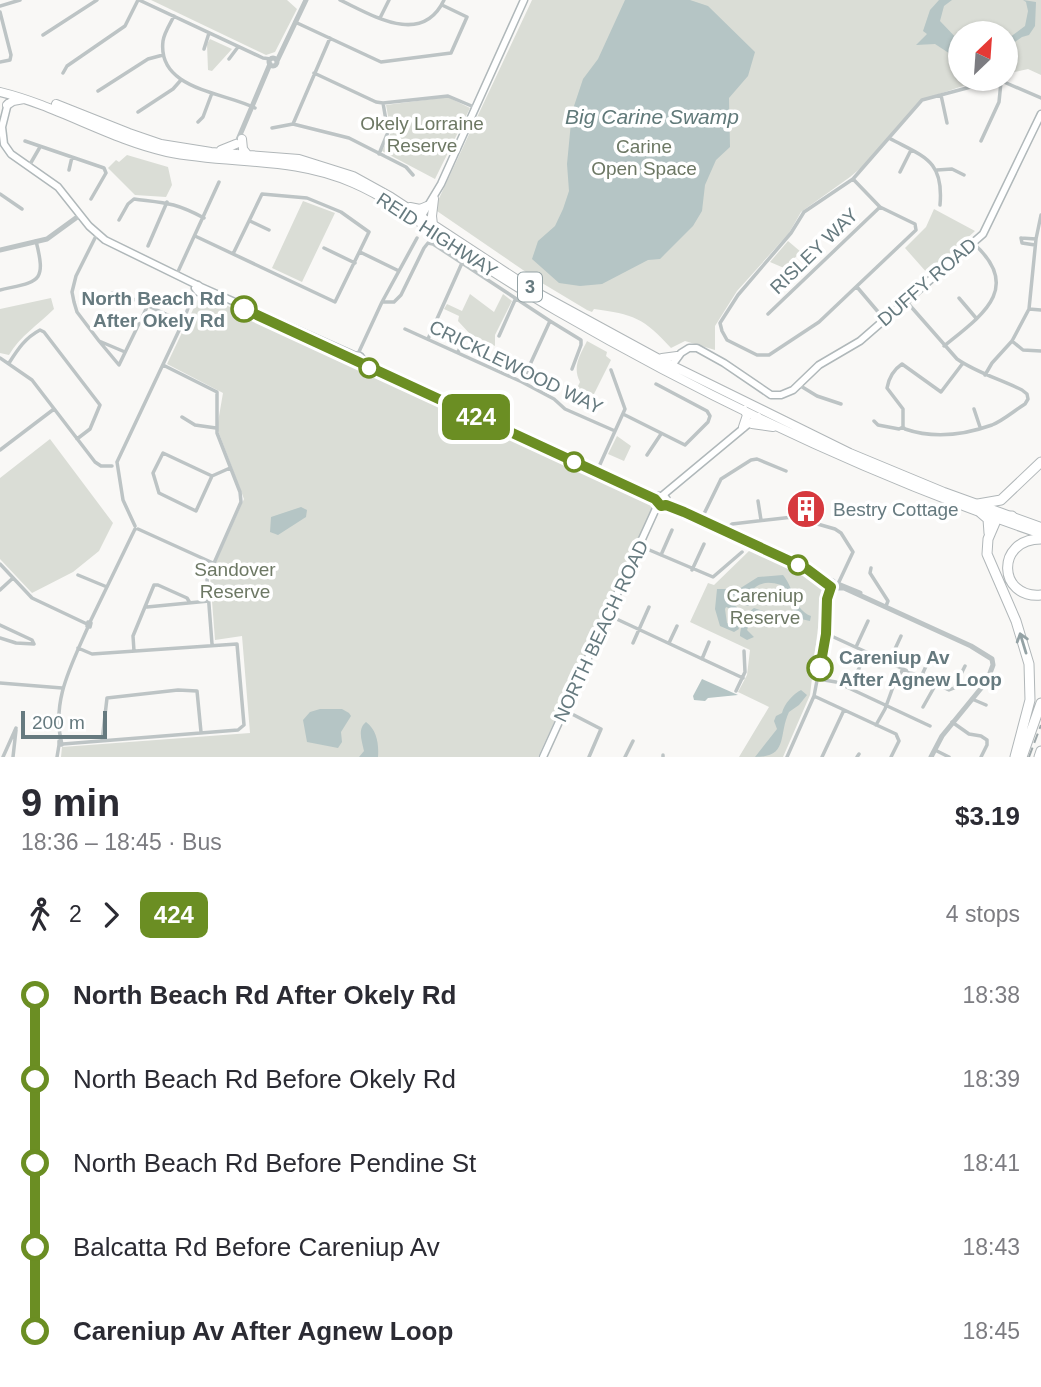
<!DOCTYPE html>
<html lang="en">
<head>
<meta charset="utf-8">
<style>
  body { margin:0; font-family:Helvetica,sans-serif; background:#f2f2f3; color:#2b2b33; height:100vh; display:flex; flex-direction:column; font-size:26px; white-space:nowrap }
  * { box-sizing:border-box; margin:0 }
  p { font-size:23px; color:#7c7c81 }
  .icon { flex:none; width:38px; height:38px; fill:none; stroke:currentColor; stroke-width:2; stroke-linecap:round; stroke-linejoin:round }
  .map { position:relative; height:757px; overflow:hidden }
  .side { display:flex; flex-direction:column; background:#fff; flex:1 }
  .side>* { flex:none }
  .badge { padding:0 14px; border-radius:10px; font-size:24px; line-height:46px }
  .needle { width:46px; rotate:25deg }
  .controls { position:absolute; left:948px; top:21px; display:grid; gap:14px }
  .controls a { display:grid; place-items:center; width:70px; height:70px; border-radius:50%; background:#fff; box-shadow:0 2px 5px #0004; font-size:35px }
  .scale { position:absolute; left:21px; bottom:18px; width:86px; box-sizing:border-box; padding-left:7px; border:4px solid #667a7f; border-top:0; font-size:19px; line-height:24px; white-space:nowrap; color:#667a7f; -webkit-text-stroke:5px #fff; paint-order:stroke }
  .map>.badge { position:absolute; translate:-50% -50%; box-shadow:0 0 0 4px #fff }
  .legs { display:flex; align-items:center; gap:10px; height:77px; padding:0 21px; font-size:23px }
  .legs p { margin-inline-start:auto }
  .head { display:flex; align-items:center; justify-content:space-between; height:119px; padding:0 21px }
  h1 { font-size:38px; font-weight:800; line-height:52px }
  ul { padding:0 21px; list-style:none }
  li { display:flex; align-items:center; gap:24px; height:84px; font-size:26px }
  li i { display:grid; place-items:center; width:10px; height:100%; margin:0 9px; background:currentColor }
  li i::after { content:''; width:18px; height:18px; margin:-9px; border:5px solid; border-radius:50%; background:#fff }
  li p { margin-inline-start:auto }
  li:first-child i { background:linear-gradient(#0000 50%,currentColor 0) }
  li:last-child i { background:linear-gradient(currentColor 50%,#0000 0) }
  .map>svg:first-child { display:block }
</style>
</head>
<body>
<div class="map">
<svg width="1041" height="757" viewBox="0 0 1041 757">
  <rect width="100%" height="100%" fill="#f9f8f6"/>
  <path fill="#daddd6" d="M151 0H287L297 9 275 52 266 55Z
    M532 0H1041V75L1028 69 1006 74V33H961V79H984L921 100 868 162 850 177 801 212 789 233 737 291 715 326V350L685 341 671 348C644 318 633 314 594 309L592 312 587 310 542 283 434 209Z
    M210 39 232 49 212 71 208 70 207 44Z
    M448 97 470 108 435 179 382 151 391 132 386 105Z
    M127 155 168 167 172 185 166 197 135 195 108 168 116 160 119 162Z
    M303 201 335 213 302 282 272 268Z
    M934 209 975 231 928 274 905 248 926 227Z
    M788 241 801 252 784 268 770 262Z
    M470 294 494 312 503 294 512 301 495 335V346L470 334 458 321 459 316 444 309 447 304 462 311Z
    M204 295 651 502 654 505 650 515 538 757H61L62 747 250 733 242 636 215 640 210 575 244 499 217 428 223 393 167 364 199 297Z
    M51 298 54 309C38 325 20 336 9 355L0 353V309Z
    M587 341 607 352 606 356 611 360 592 398 576 390 580 382C572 367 580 355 587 341Z
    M617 436 631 446 624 461 608 454Z
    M50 439 113 523 99 551 73 572 32 593 0 559V478Z
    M750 550 819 580 823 585 810 695 783 757H739L769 707 738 692 747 675 750 650 690 622 708 583 714 585Z"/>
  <path fill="#b5c5c5" d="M625 0H690L708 6 755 52 748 76 729 98 730 147 716 160 705 185 702 211 693 226 660 259 648 260 602 284 580 286 559 283 532 259 538 241 555 226 563 209 569 191 567 164 572 112 583 79 598 59Z
    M939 0H952L944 6 940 21 961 43V61L935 44 916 45 927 34 923 31 930 10Z
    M1023 0 1036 2 1035 26 1029 35 1022 37 1006 48V40L1025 26 1028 11 1026 2Z
    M301 507 307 510 306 517 278 535 270 532 271 517Z
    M783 575C794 588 794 610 811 616L810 621 801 619 790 605 789 597 781 585C765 580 756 583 747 597L749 606 744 605 743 594 730 596 729 602 737 607V611L726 607 725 609 727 623 738 626 739 629 734 632 720 626 715 609 717 589H739L758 577Z
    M754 608 763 611 753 614 747 630 754 637 747 640 740 636C740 627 745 614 754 608Z
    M702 679 738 695 708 698 705 701 694 700 693 696Z
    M801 690 807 695 799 705 789 712C778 735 789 757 755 757L777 729 774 721 776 716 782 713C784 704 793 694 801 690Z
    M320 709H342L349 713 351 716 341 732 342 742 338 748 307 742 303 720 310 712Z
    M366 722C377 730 379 744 378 757H359L364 751C362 741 357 729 366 722Z"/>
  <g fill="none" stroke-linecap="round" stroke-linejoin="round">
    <g stroke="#b0b8ba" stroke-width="9">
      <path id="secondary" d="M8 103 2 127 4 144 11 154 58 187 89 226 105 240 197 285
        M420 219 441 184 524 0
        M198 285 202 288 198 292 195 288Z
        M201 287 356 356
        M354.5 359a3.5 3.5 0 1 1 7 0a3.5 3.5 0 1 1-7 0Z
        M361 360 651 495 660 496
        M670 368 681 353 689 348H697L724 363 771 395H781L793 390 819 365 860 341 983 234 1041 114
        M663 495 758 416
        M657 501a5 5 0 1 1 10 0a5 5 0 1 1-10 0Z
        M543 757 658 504"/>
    </g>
    <g stroke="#b1b7b9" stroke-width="10">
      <path id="trunk" d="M0 92C58 106 109 139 167 152 231 165 292 156 353 183 388 198 419 222 450 244 485 267 521 290 557 311 711 400 873 477 1041 534
        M56 104 129 133 161 144 211 152 299 159 353 176 391 197 536 292 659 359 850 453 944 492 1041 527
        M7 105 13 101 24 99
        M242 139 243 149 247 154
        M221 150 236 144
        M410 207 420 209 427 206
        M433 225 432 216 434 199
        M662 358 677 356
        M752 424 773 427
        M743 427 747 415 744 410"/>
    </g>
    <g stroke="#b1b7b9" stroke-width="11">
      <path id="motorway" d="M978 504 1001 500 1041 462
        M981 513 988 519 989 533
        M1012 516 997 518 988 539 987 554 1016 621 1029 664 1030 700 1015 757
        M1041 539C995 539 998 599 1041 595
        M1022 757 1041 703
        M1039 757 1041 751"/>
    </g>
    <path stroke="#bdc4c5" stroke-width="3.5" d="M139 0 263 58 271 59
      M340 0C372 15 422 47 444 0
      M0 6 20 0
      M0 12 11 55 10 60 0 62
      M174 16C170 24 164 33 163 41 157 90 224 92 255 108
      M380 18 389 0
      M295 22 381 62 451 53 467 17 442 5
      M43 35 97 0
      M204 49 209 33
      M229 59 238 47
      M63 73 67 66 125 26 138 0
      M314 73 376 102 383 103 448 96 474 107
      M98 91 148 59 163 55
      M941 95 947 123
      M138 112 173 89 181 80
      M198 122 203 117 212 93
      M293 124 330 38
      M272 128 293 124 349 138 406 167 413 175
      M889 138C924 157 944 160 940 205
      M25 141 104 168 106 173 91 199
      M981 141 999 102 1001 82
      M379 154 388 132 383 103
      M29 166 40 147
      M69 170 72 157
      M937 170 952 169 964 175
      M900 172 911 150
      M853 179 880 207 915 224 916 230 819 322 769 355H757L727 340 722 331 720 323 738 295 791 233 804 212 853 179 922 100 993 81 1004 82 1041 98
      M0 194 22 209
      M119 220 128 204 134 199C165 203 174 202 204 218
      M250 221 269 230
      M97 234 76 276 72 292 74 302 77 312 99 341 125 352
      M195 236 335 302 369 232 341 212 307 198 262 194 233 254
      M1021 238 1022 243 1035 245
      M1021 238 1036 239
      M148 246 167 202
      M324 248 355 263
      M360 252 399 271
      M176 276 219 182
      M857 287 885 320
      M0 290C38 281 47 284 36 241
      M112 293 118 292 183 322
      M959 298 976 318
      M906 301 957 359C977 373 1000 379 1022 390L1027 394 1028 399 1025 404C1015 410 1004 420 992 425 964 435 934 439 905 429L903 427V409L887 388C889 377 893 370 902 364L941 392 963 363
      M382 302H394L401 295 424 248 428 243 433 244 550 321 522 382
      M1029 309 1041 310
      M768 314 880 207
      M550 321 581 340V345L572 369
      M405 329 522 382 554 399 565 409 615 431
      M499 336 515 300
      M428 339 462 263
      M99 341 119 365 148 305
      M1012 341 1023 350 1041 351
      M944 346C981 316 1024 288 973 243
      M458 352 463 342
      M357 356 382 302 417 238
      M0 358 32 380 95 462 101 466H112
      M9 363C18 349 25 338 40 330L44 332 100 405 90 429 77 439
      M163 365 217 392V433L240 492 241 502 207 579 212 644
      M985 375 992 363 1012 341 1029 309 1036 239 1041 215
      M799 385 817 396 841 404
      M974 409 980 427
      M623 414 685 445 708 422 710 416 707 411 656 384
      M182 417 195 425 216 428
      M874 421 878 425 899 429 903 427
      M0 450 54 409
      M647 455 661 434
      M117 462 183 322 195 289
      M117 462 123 500 135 526
      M597 471 625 409 611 370
      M212 476 196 511 159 493 153 473 163 453 212 476 230 468
      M758 501 761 520
      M701 520 721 479 751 460 757 459 786 471
      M138 529 213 563
      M725 530 732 524 793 517 835 529 841 533 853 552 838 584
      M640 546 713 577 742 552
      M661 555 672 530
      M0 564 32 598 87 624
      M871 568 870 573 888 601 886 606
      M692 570 704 544
      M78 575 107 587
      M0 590 13 578
      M828 601 835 589
      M147 607 209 601
      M608 615 743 678
      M88 622 91 623 90 627 87 626Z
      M90 622 135 529
      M0 625 32 640 34 644 16 643 0 638
      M827 634 949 690 954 688 965 666
      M633 643 649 607
      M669 643 677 626
      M856 647 868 621
      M134 651 133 636 154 585H158L187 598 190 603
      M702 659 709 642
      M889 662 901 636
      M855 677 866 653
      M921 677 933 651
      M818 679 836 682 930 726
      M0 683 62 688
      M736 691 745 672 744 651
      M814 696 896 734 899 741 891 757
      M972 699 986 705
      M923 707 936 684
      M570 713 601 729 589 757
      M952 722 969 734 981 736 987 740V745L981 757
      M876 725 885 709 893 687 903 669
      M59 741V745H62C51 702 70 668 88 627
      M102 741 107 698 178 690 197 691 201 732
      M63 744 238 730 244 725 237 644 92 654 78 648
      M935 750 949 757
      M3 757 16 728
      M13 757 16 730
      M57 757 59 745
      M625 757 633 741
      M663 757V755
      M787 757 814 696 826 634 827 599 831 587
      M822 757 844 710
      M857 757 859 754"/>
    <path stroke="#bdc4c5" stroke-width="5" d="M269 62a4 4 0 1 1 8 0a4 4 0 1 1-8 0Z
      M277 61 306 0
      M237 142 270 64
      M0 250 47 239 80 215
      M666 505 833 581
      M812 574 831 587
      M838 584 860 593
      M837 588H844L971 646 992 659 993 665 987 681 942 736 931 757"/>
    <use href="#secondary" stroke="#fff" stroke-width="6"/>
    <use href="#trunk" stroke="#fff" stroke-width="8"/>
    <use href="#motorway" stroke="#fff" stroke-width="9"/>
    <path stroke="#9ea8aa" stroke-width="2" stroke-dasharray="10 5" stroke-linecap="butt" d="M1029 757 1041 725"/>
  </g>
  <defs><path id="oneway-shaft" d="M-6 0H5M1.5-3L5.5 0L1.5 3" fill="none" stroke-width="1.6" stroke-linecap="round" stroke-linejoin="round" transform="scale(1.75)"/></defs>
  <use stroke="#94a2a5" href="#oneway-shaft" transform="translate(1023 643) rotate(-107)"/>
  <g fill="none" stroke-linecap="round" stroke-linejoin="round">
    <g stroke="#fff" stroke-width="16">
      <path id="line-1" d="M244 309 655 499 661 506 666 505 684 512 807 569 831 587 827 599 826 634 820 668"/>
    </g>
    <use href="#line-1" stroke="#6b8e23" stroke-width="10"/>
  </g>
  <defs>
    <g id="building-disc" transform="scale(2.0125)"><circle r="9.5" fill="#d6393e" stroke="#fff"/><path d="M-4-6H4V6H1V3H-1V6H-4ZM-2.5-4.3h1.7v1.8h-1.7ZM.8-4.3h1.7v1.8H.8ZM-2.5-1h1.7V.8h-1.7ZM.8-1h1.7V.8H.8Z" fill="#fff"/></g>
  </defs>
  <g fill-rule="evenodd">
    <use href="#building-disc" x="806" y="509"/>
  </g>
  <g fill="#fff" stroke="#6b8e23" stroke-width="3.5">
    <circle cx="244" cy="309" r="12"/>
    <circle cx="369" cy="368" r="9"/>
    <circle cx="574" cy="462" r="9"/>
    <circle cx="798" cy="565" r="9"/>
    <circle cx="820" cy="668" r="12"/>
  </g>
  <g text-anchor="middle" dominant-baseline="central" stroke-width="7" stroke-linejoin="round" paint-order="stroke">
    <rect fill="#fff" stroke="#94a2a5" stroke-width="2" x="518" y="272.5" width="24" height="29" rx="5"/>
    <g font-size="18" font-weight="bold" fill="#667a7f">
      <text x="530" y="287">3</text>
    </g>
    <g font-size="19" fill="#6d7864" stroke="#fff">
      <text x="422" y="123">Okely Lorraine<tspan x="422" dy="22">Reserve</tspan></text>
      <text x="644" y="146">Carine<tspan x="644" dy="22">Open Space</tspan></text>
      <text x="235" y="569">Sandover<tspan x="235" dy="22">Reserve</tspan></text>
      <text x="765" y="595">Careniup<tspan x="765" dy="22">Reserve</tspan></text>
    </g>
    <g font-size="19" fill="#667a7f" stroke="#fff">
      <text transform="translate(437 235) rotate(33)">REID HIGHWAY</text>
      <text transform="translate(814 251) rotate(-44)">RISLEY WAY</text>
      <text transform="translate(927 282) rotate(-41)">DUFFY ROAD</text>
      <text transform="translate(516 367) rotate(26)">CRICKLEWOOD WAY</text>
      <text transform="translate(601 631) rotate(-65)">NORTH BEACH ROAD</text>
    </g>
    <g font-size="19" font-weight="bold" fill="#667a7f" stroke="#fff" text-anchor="end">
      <text x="225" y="298">North Beach Rd<tspan x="225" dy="22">After Okely Rd</tspan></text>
      <text x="839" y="657" text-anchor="start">Careniup Av<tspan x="839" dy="22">After Agnew Loop</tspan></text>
    </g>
    <g font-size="19" fill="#667a7f" stroke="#fff" text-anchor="start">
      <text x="833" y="509">Bestry Cottage</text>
    </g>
    <g font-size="21" font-style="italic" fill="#607979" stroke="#fff">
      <text x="652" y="116">Big Carine Swamp</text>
    </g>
  </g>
</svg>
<div class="controls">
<a><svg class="needle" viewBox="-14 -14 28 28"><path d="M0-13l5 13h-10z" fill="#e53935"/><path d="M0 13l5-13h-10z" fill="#7c7c81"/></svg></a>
</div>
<div class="scale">200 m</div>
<b class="badge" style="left:476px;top:417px;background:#6b8e23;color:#fff">424</b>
</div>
<section class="side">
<div class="head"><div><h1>9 min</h1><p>18:36 – 18:45 · Bus</p></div><b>$3.19</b></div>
<div class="legs"><svg class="icon" aria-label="walk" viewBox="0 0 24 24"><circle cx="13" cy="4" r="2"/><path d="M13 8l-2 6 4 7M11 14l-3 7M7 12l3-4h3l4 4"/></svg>2<svg class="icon" aria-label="forward" viewBox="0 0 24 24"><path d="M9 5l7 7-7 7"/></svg><b class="badge" style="background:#6b8e23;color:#fff">424</b><p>4 stops</p></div>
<ul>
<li><i style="color:#6b8e23"></i><b>North Beach Rd After Okely Rd</b><p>18:38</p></li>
<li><i style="color:#6b8e23"></i><span>North Beach Rd Before Okely Rd</span><p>18:39</p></li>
<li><i style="color:#6b8e23"></i><span>North Beach Rd Before Pendine St</span><p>18:41</p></li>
<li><i style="color:#6b8e23"></i><span>Balcatta Rd Before Careniup Av</span><p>18:43</p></li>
<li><i style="color:#6b8e23"></i><b>Careniup Av After Agnew Loop</b><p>18:45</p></li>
</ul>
</section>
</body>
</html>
